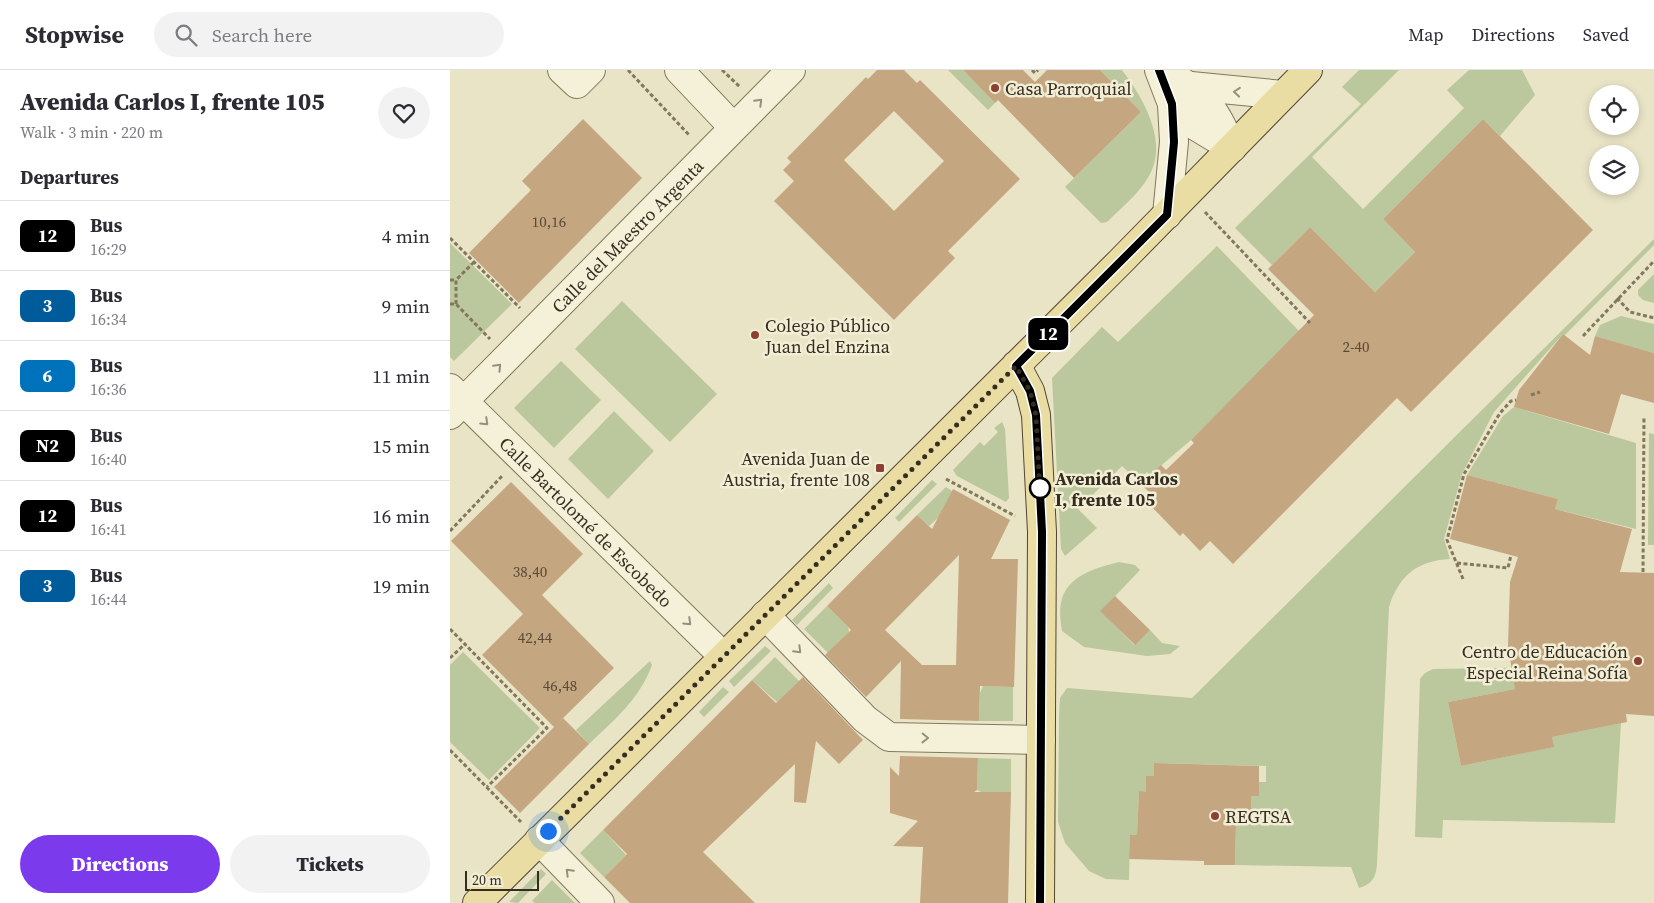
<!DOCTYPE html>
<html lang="en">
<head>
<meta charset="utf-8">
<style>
  body { margin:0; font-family:"Source Serif 4",serif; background:#f2f2f3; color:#2b2b33; height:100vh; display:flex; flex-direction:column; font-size:19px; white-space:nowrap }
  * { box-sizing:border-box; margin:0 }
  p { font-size:16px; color:#7c7c81 }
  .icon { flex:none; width:28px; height:28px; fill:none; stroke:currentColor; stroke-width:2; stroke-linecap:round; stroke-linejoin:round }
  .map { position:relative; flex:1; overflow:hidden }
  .side { display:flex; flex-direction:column; background:#fff; width:450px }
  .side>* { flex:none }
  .badge { padding:0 10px; border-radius:8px; font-size:18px; line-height:32px }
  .fabs { position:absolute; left:1139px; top:15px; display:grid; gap:10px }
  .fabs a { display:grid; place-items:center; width:50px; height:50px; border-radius:50%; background:#fff; box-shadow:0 2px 8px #0003; font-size:25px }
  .scale { position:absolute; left:15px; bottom:12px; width:74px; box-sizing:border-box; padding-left:5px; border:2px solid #352d20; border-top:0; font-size:14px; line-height:18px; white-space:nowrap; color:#352d20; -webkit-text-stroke:4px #f2eed5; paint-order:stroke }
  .you { position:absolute; width:25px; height:25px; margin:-12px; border:4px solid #fff; border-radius:50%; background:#1a73e8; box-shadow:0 0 0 8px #1a73e833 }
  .map>.badge { position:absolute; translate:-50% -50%; box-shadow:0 0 0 2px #fff }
  h2 { padding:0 20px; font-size:19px; line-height:45px }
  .round { display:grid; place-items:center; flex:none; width:52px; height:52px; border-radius:26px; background:#f2f2f3 }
  .head { display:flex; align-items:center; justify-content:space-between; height:85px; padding:0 20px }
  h1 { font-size:24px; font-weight:800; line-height:38px }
  .cta { display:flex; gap:10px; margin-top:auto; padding:10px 20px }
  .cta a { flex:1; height:58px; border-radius:30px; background:#7c3aed; color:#fff; font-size:20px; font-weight:800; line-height:58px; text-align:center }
  .cta a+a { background:#f2f2f3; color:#2b2b33 }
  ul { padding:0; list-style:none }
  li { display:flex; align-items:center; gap:15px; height:70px; padding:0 20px; border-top:1px solid #e1e1e2 }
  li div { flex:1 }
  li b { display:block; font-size:19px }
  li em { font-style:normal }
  li .badge { min-width:55px; font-weight:700; text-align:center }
  header { display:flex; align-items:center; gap:30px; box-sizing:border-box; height:70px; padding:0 25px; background:#fff; border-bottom:1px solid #e1e1e2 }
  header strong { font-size:24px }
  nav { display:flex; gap:28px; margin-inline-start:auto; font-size:18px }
  .search { width:350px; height:45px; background:#f2f2f3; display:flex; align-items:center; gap:12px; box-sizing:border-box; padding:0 18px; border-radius:28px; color:#7c7c81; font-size:19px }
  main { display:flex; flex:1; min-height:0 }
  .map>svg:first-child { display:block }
</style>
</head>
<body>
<header>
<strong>Stopwise</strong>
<div class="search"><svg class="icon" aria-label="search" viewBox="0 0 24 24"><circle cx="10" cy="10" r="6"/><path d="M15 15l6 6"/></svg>Search here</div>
<nav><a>Map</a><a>Directions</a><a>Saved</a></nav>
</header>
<main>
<section class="side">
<div class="head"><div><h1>Avenida Carlos I, frente 105</h1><p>Walk · 3 min · 220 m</p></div><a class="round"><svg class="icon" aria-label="heart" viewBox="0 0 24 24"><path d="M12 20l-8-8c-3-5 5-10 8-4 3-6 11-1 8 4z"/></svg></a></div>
<h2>Departures</h2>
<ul>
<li><span class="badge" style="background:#000;color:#fff">12</span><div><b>Bus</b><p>16:29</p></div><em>4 min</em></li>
<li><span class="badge" style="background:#005b9a;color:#fff">3</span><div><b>Bus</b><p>16:34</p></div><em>9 min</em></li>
<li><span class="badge" style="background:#0072bc;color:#fff">6</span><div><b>Bus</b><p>16:36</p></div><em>11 min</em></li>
<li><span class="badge" style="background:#000;color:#fff">N2</span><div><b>Bus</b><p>16:40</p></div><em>15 min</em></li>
<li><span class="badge" style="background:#000;color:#fff">12</span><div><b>Bus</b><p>16:41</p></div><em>16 min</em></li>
<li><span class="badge" style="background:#005b9a;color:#fff">3</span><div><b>Bus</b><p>16:44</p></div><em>19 min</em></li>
</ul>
<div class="cta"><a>Directions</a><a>Tickets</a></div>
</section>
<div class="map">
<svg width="1204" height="833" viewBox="0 0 1204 833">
  <rect width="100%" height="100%" fill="#eae4c7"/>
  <path fill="#bbc79c" d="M498 0H513L545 33 538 40Z
    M650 0H672C693 28 719 71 699 106 689 124 671 138 657 152L651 153 615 117 691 42Z
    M909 0H949L862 87 913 139 1014 38 997 20 1019 0H1072L1085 25 1050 66 1033 49 933 149 965 182 925 222 860 157 822 195 785 158 911 34 892 17Z
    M1204 169V175L1115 265 1113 264 1044 342 1012 404 994 469 1000 489C966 491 949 506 939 537L927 794C926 808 922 814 909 818L901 797 785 795 786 754H793L794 740H801V726H809V712H816V696L704 693V706H696V722H689L687 765H680L679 810 656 809 639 801 615 773 608 752 609 646 610 628 617 618 742 628Z
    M0 173 62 234 4 291 0 287Z
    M767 176 849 261 741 370 700 405 697 402 688 411 672 396 628 439 647 458 615 486 611 479 602 308 652 257 668 272Z
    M1204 204V233L1193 230 1188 225V220Z
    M172 231 267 324 220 372 125 279Z
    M1171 246 1204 254V283L1145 266 1150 255Z
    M111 291 151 330 104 378 64 338Z
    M1064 337 1186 373V459L1105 439 1108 429 1017 405 1053 346Z
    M164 341 204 381 158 429 118 389Z
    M552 352 555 359 559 428 556 432 507 406 503 400 530 372 534 376 548 362 544 358Z
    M1199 363 1204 364V475H1198Z
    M482 410 487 414 449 452 445 448Z
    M496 417 502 421 489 447 479 456 467 445Z
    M669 492 685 495 690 500 651 541 684 575 700 560 712 573 730 576 720 584 697 586 634 577 612 561C611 553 609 542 611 533 616 506 645 498 669 492Z
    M379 513 383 518 347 555 342 550Z
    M377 536 398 557 399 562 378 583 354 559Z
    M315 576 321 581 284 617 279 611Z
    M13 582 90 658 39 710 0 672V595Z
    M325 587 349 611 327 632 302 610Z
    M200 591 202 595C189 630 165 649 139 674L126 660Z
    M1116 597 1065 619 998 632 1011 696 1103 677 1102 667 1171 653 1165 753 993 750 992 768 965 767 970 609 975 603 983 599Z
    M533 616 563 617V651H529L530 623Z
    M273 617 279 622 254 647 249 642Z
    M528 688 561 689V722H531L527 720Z
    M153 760 176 785 154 807 130 783Z
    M91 799 96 804 68 833 59 832Z
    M102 810 125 833H85L82 831Z"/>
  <path fill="#c4a680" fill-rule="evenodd" d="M427 0H454L467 13 470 10 570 109 498 181 505 188 444 250 324 131 344 111 333 100 341 92 337 88 416 7 418 9ZM444 41 494 91 444 141 394 90Z
    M513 0H573L585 12 597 0H650L691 42 624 108 548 30 545 33Z
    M133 49 192 108 69 233 19 183 81 120 72 111Z
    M1033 49 1143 160 961 342 947 328 783 494 760 471 750 481 733 463 730 466 699 434 705 428 691 414 711 395 716 400 744 373 741 370 864 245 818 199 860 157 925 222 965 182 933 149Z
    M1113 264 1140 285 1145 266 1204 283V333L1171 324 1159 364 1064 337 1069 320Z
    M1017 405 1108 429 1105 439 1182 459 1170 502 1204 503V646L1176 644 1177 652 1102 667 1104 677 1011 696 998 632 1065 619 1058 576 1060 512 1068 487 1000 469Z
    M61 412 133 484 92 525 164 598 104 657 32 585 73 544 1 471Z
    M503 419 560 450 541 489H568L564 617 530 616 529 651 450 649 451 591 416 627 375 585 401 560 377 536 467 445 482 459ZM509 485 506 595H472L435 560Z
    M665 526 700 560 685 575 650 541Z
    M353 607 413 670 389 694 366 671 356 733 344 732 345 694 253 782 305 833H180L154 807 177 784 153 760 302 610 326 633Z
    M113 648 139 674 70 743 44 717Z
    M450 686 528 688 527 720 524 722H561L558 833H470L473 777 443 776 468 751 440 743V697L449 706Z
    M704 693 809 696V726H801V740H794V755L786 754 785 795H754V791L679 789 680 765H687L689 721 696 722V706H704Z"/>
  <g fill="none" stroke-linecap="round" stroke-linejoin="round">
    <g stroke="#83775e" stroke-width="30">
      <g id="minor">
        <path d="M112 0 127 14 141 0"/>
        <path d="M229 0 283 57"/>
        <path d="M709 0 722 34 724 72 717 145"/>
        <path d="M713 0C755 24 763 35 782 78"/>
        <path d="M741 16 833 25"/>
        <path d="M722 34 737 51 782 78"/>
        <path id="s1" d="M0 318 273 586"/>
        <path id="s2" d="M0 345 341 0"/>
        <path d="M315 545 415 649 439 667 591 670"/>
        <path d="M89 770 150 833"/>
      </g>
    </g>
    <g stroke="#514532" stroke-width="30">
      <path id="major" d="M566 295 580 321 586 345 592 462 590 833
        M27 833 671 191 858 0"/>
    </g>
    <path stroke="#83775e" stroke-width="3" stroke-dasharray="4 2.5" stroke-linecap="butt" d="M178 0 240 66
      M272 0 290 17
      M582 0 585 3 588 0
      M755 142 860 253
      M0 168 70 238
      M0 210H6
      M1167 228 1180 242 1204 248
      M0 234H6L40 269
      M6 234V210L25 191
      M1133 266 1204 191
      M1081 325 1090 322
      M496 409 565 446
      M0 461 53 405
      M1007 493 1058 498 1061 485
      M1193 502 1194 346
      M1013 509 997 470 1014 404 1050 343 1061 331 1066 330
      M0 559 97 658 37 717
      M0 588 16 573
      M0 680 71 752"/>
    <use href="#minor" stroke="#f5f1d9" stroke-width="28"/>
    <use href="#major" stroke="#e9dda3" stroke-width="28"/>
  </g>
  <defs><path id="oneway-chevron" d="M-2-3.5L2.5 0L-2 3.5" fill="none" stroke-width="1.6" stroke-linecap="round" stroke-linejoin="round" transform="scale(1.25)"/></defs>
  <g stroke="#958f7c">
    <use href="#oneway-chevron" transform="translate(787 22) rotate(-175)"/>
    <use href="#oneway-chevron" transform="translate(309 32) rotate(-45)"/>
    <use href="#oneway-chevron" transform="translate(48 297) rotate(-46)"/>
    <use href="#oneway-chevron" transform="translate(35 352) rotate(44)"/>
    <use href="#oneway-chevron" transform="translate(238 552) rotate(44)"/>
    <use href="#oneway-chevron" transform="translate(348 580) rotate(45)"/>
    <use href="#oneway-chevron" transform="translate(475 668) rotate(1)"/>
    <use href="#oneway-chevron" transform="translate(119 802) rotate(-135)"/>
  </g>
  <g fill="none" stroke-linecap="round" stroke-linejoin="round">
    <g stroke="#fff" stroke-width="11">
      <path id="line" d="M590 833 592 462 586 345 580 321 566 296 717 145 724 72 722 34 709 0"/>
    </g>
    <use href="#line" stroke="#000" stroke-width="8"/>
    <path stroke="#352d20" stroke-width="5" stroke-dasharray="0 9" d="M98 761 566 296 580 321 586 345 590 425V418"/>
  </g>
  <g fill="#8c4034" stroke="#f2eed5" stroke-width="2">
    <circle cx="545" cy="18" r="5"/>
    <circle cx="305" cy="265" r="5"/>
    <rect x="425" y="393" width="10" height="10" rx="2.5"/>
    <circle cx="1188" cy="591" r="5"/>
    <circle cx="765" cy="746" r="5"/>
  </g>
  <circle fill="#fff" stroke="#000" stroke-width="2.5" cx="590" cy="418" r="10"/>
  <g text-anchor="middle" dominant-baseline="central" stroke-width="5" stroke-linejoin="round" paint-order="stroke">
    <g font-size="15" fill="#594b38">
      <text x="99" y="151">10,16</text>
      <text x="906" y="276">2-40</text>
      <text x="80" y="501">38,40</text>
      <text x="85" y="567">42,44</text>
      <text x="110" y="615">46,48</text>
    </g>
    <g font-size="18" fill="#352d20" stroke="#f2eed5" text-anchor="start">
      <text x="555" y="18">Casa Parroquial</text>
      <text x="315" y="255">Colegio Público<tspan x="315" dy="21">Juan del Enzina</tspan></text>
      <text x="420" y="388" text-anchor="end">Avenida Juan de<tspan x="420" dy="21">Austria, frente 108</tspan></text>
      <text x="1178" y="581" text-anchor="end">Centro de Educación<tspan x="1178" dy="21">Especial Reina Sofía</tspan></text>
      <text x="775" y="746">REGTSA</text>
    </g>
    <g font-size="18" fill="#352d20" stroke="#f2eed5">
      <text stroke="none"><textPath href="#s2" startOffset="252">Calle del Maestro Argenta</textPath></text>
      <text stroke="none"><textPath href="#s1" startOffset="191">Calle Bartolomé de Escobedo</textPath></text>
    </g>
    <g font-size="18" font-weight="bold" fill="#352d20" stroke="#f2eed5" text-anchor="start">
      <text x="605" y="408">Avenida Carlos<tspan x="605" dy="21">I, frente 105</tspan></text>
    </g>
  </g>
</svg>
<div class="fabs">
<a><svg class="icon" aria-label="locate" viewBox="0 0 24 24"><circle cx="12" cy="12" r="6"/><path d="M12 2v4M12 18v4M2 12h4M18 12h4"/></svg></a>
<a><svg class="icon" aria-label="layers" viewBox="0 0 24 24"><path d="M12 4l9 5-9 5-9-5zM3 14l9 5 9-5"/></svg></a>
</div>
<div class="scale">20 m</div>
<div class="you" style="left:98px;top:761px"></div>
<b class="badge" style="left:598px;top:264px;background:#000;color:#fff">12</b>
</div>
</main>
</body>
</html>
